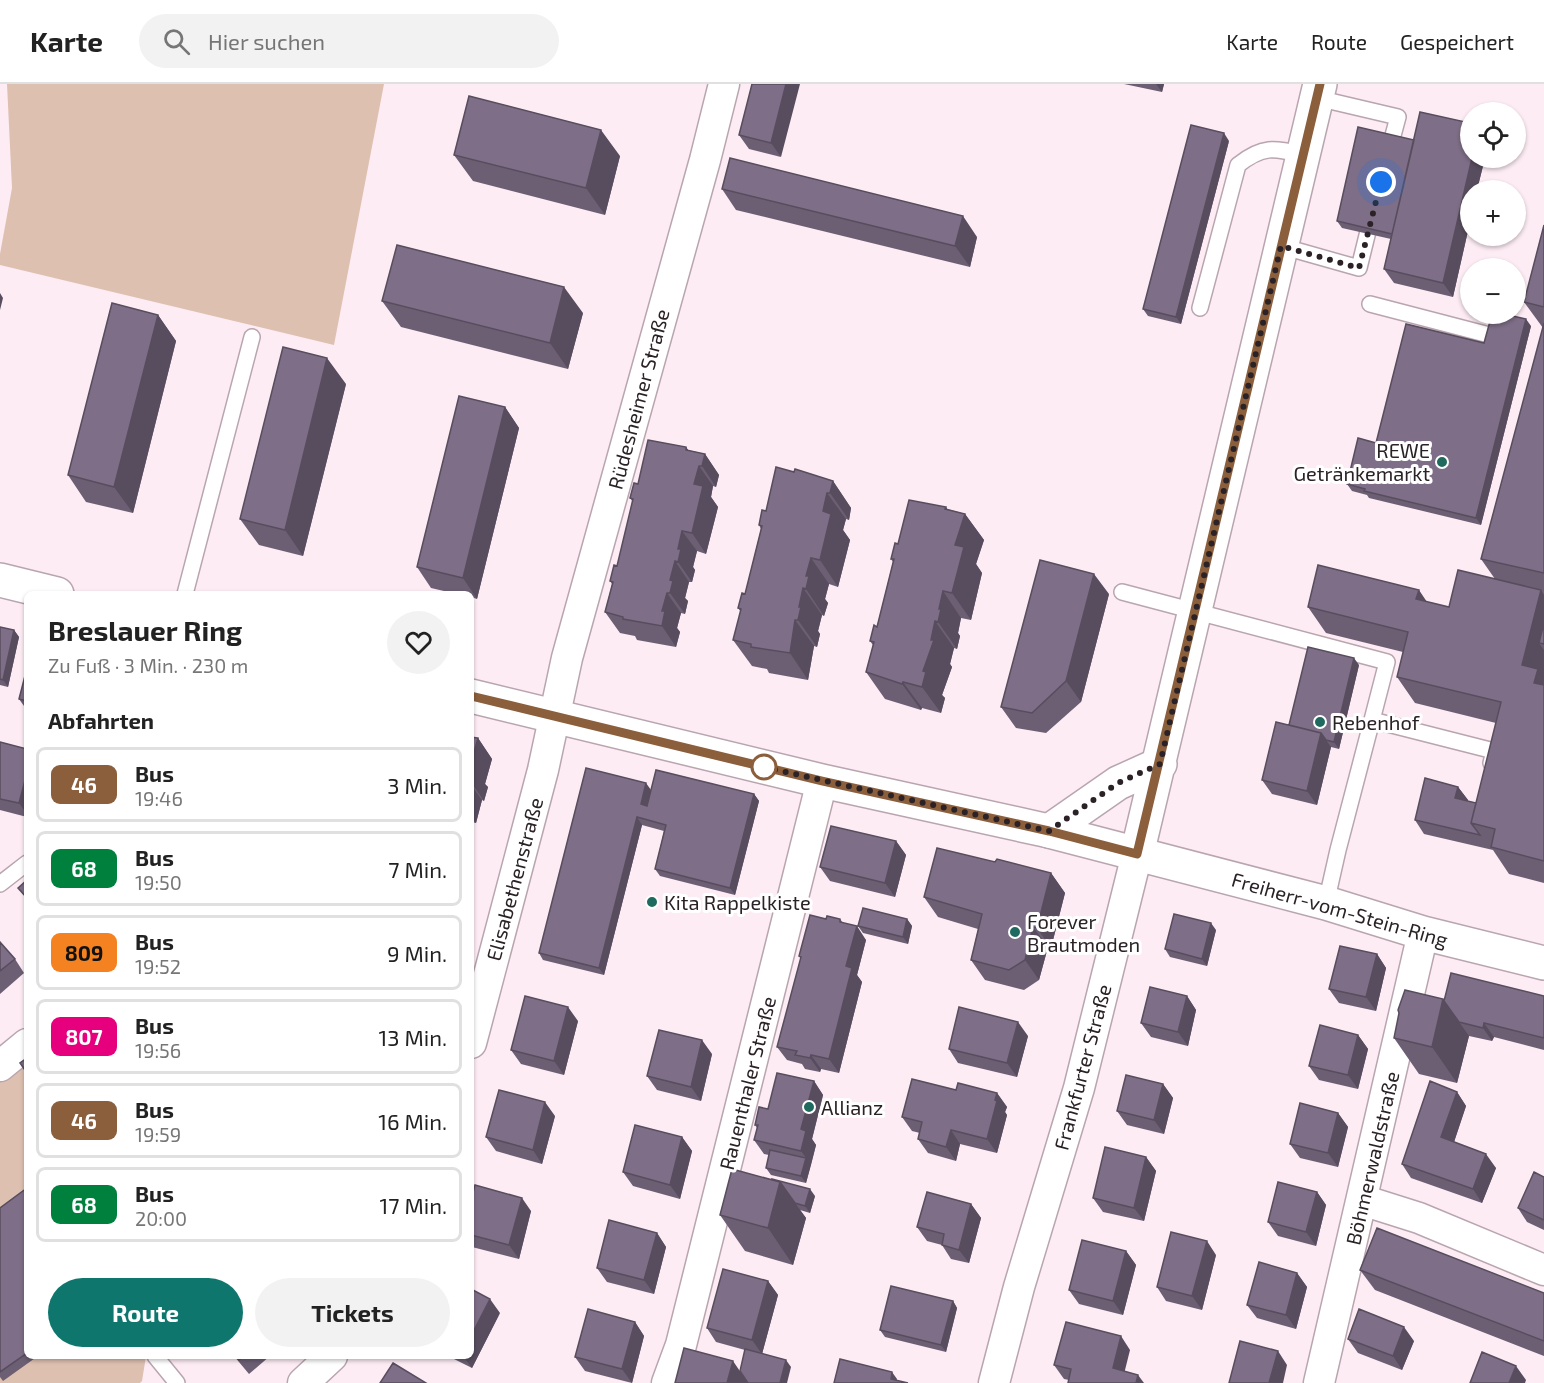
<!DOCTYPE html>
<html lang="de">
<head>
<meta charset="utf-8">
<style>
  body { margin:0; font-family:"Exo 2",sans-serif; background:#f2f2f2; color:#222; height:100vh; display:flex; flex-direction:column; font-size:22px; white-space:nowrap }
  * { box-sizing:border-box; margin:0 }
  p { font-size:20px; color:#767676 }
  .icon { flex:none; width:33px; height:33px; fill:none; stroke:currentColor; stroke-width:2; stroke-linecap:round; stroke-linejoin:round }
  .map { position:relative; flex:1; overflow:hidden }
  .sheet { position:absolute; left:24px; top:507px; width:450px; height:768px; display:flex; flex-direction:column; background:#fff; border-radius:9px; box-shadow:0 2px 4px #0004 }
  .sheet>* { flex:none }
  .badge { padding:0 12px; border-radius:9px; font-size:21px; line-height:39px }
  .buttons { position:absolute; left:1460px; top:18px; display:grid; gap:12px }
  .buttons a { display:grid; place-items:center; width:66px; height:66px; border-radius:50%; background:#fff; box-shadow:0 2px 4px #0004; font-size:30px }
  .you { position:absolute; width:30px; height:30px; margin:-15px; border:4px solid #fff; border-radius:50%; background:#1a73e8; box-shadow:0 0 0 9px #1a73e833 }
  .map>.badge { position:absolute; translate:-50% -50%; box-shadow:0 0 0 3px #fff }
  h2 { padding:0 24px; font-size:22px; line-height:54px }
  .round { display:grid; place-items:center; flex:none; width:63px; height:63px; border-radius:32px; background:#f2f2f2 }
  .headline { display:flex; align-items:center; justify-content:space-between; height:102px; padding:0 24px }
  h1 { font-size:28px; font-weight:700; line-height:45px }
  .cta { display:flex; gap:12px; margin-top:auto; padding:12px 24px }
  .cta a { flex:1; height:69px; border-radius:36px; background:#0f766e; color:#fff; font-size:24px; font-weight:700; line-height:69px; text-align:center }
  .cta a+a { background:#f2f2f2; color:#222 }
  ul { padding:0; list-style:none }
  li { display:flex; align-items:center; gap:18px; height:75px; margin:0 12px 9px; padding:0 12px; border:3px solid #e0e0e0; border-radius:9px }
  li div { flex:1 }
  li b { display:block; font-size:22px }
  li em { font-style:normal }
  li .badge { min-width:66px; font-weight:700; text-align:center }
  header { display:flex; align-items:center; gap:36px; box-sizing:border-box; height:84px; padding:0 30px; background:#fff; border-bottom:2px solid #e0e0e0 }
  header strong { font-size:28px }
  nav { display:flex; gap:33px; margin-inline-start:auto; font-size:21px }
  .search { width:420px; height:54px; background:#f2f2f2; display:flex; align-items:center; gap:15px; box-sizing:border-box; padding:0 21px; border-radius:33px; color:#767676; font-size:22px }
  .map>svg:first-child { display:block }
</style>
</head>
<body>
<header>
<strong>Karte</strong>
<div class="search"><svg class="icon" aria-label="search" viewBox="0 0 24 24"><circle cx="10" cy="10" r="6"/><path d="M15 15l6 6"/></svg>Hier suchen</div>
<nav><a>Karte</a><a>Route</a><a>Gespeichert</a></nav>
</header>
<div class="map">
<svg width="1544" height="1299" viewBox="0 0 1544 1299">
  <rect width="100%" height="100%" fill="#fdecf4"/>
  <path fill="#ddc0b0" d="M7 0H384L334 261 0 181V170L12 104Z
    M27 975V1272H146L142 1297 140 1299H0V996Z"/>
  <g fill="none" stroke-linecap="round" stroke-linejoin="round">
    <g stroke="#b9a5af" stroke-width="18">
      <path id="service" d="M1317 14 1398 33 1388 70
        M1281 162 1359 184 1372 131
        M1370 220 1493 252
        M1200 224 1238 81C1263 61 1274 64 1304 71
        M1122 508 1387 578 1372 636 1494 667 1491 679
        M185 510 252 253
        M0 800 27 779
        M1326 819 1338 766 1372 636
        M155 1272 177 1299"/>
    </g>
    <g stroke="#b9a5af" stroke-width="33">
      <path id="minor" d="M471 959 543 686 567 574 705 76 724 0
        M0 982 27 960
        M1362 1116 1419 1134 1544 1186
        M303 1299 332 1272
        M667 1299 681 1261 822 697
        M994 1299 1019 1203 1079 1004 1137 770
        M1319 1299 1423 849"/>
    </g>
    <g stroke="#b9a5af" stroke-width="36">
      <path id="tertiary" d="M1049 747 1118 699 1160 680
        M1137 770 1320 0"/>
    </g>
    <g stroke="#b9a5af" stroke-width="36">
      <path id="secondary" d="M0 496 57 510
        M471 612 822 697 1049 747 1326 819 1423 849 1544 879"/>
    </g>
    <use href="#service" stroke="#fff" stroke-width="15"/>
    <use href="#minor" stroke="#fff" stroke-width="30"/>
    <use href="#tertiary" stroke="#fff" stroke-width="33"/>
    <use href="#secondary" stroke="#fff" stroke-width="33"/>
  </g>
  <path fill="#6c5f74" d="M752 0 781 73 749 65 739 51Z
    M1124 0H1164L1162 8Z
    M1414 56 1470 74H1485L1477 106H1470V138L1453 213 1394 199 1384 185 1391 155 1342 144 1337 137Z
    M1229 57 1181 240 1148 232 1143 225Z
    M454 71 620 72 605 131 473 97Z
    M722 105 977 153 970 183 736 126Z
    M1544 141V799L1509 790 1493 766 1424 750 1415 736 1458 703 1468 716V718L1476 719 1496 639 1415 619 1397 593 1403 568 1326 549 1308 523 1427 518 1449 523 1495 495 1481 475 1543 244 1524 218Z
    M382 217 583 229 568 285 401 243Z
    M158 231 176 257 133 429 86 418 68 391Z
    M1531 242 1481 441 1369 414 1367 411 1352 407 1347 400 1376 359 1484 259Z
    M346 300 303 472 259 461 240 435Z
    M505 323 519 344 477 515 471 513V510H457L431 504 417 483Z
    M686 363 688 366 705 370 719 391 716 403 713 402 711 413 718 423 706 470 697 467 693 483 695 486 692 498H689L685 514 688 517 685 530 681 529 677 544 680 548 676 563 637 556 635 552 620 549 605 528 612 500 610 497 617 482 633 418 630 414 638 400Z
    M833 397 851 424 849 436 846 435 843 446 850 456 838 503 829 500 825 515 828 519 824 532 822 531 818 547 820 550 817 563 814 562 808 596 769 589 767 585 752 582 733 556 741 528 738 524 745 510 761 445 759 441 766 427Z
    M946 423 947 425 965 430 984 456 976 480 982 489 971 536 961 534 958 549 960 552 957 565 954 564 950 580 952 583 942 611 945 614 941 629 922 624 921 626 885 615 866 588 873 561 870 557 877 543 893 478 891 475 898 460Z
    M1109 510 1081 618 1046 649 1016 644 1001 623Z
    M0 543 14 546 19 553 8 603 0 601Z
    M1359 581 1339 665 1331 663 1317 721 1272 710 1262 696 1289 641Z
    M27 584V623L24 622 19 615Z
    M471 653 478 654 492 675 485 700 488 703 484 717 482 716 476 739 471 738Z
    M0 658 27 665V733L0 726Z
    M651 706 754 710 759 717 735 811 660 792 655 785 664 747 642 741 604 891 543 876 539 869Z
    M896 757 906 771 895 813 830 797 820 783Z
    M995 778 1051 789 1065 809 1051 864 1048 863 1039 896 1024 906 985 896 971 876 978 845 938 833 924 813Z
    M826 835H840L843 839 866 856 857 891 862 898 839 989 821 985 820 988 805 985 802 980 787 976 777 963 801 875 799 872Z
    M907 835 912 842 908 860 863 849 858 842Z
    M1216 846 1207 882 1170 873 1165 865Z
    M0 858 15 875 24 889 0 910Z
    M1377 870 1386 884 1376 927 1339 919 1329 905Z
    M1187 912 1196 926 1188 962 1151 953 1141 939Z
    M1544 912V966L1494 953 1492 957 1469 952 1457 999 1419 990 1394 954 1443 915 1444 917Z
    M578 937 564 991 521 980 511 966Z
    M1358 951 1368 965 1358 1005 1319 996 1309 982Z
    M1028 952 1017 993 958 979 949 965Z
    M712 970 701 1017 657 1006 647 992Z
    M814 997 823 1011 812 1055 816 1061 806 1099 771 1091 766 1084 769 1071 764 1070 754 1056 757 1044 755 1041 768 1025Z
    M1163 1000 1173 1014 1164 1050 1127 1041 1117 1027Z
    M956 1006 997 1009 1007 1023 1005 1028 1007 1031 997 1069 960 1060 956 1077 928 1069 918 1055 920 1049 912 1047 902 1033Z
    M1457 1008 1466 1022 1454 1058 1496 1084 1482 1119 1411 1094 1402 1080Z
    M1338 1029 1348 1043 1338 1083 1300 1074 1290 1060Z
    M555 1032 542 1080 496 1067 486 1053Z
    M682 1053 692 1067 680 1115 633 1102 623 1088Z
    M1146 1073 1156 1087 1144 1137 1103 1128 1093 1114Z
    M1544 1093V1146L1527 1138 1518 1124Z
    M27 1104V1272H38L3 1297 0 1293V1124Z
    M1317 1108 1326 1121 1316 1162 1278 1152 1268 1138Z
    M815 1112 810 1129 800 1126 806 1134 793 1181 745 1167 720 1131Z
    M471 1116 531 1127 519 1175 472 1163 471 1161Z
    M971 1120 981 1134 969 1179 951 1175 942 1161 927 1157 917 1143Z
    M657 1149 666 1163 654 1210 607 1198 597 1184Z
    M1126 1167 1136 1181 1123 1231 1079 1220 1069 1206Z
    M1216 1171 1202 1226 1166 1217 1157 1203Z
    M1360 1186 1544 1209V1272L1375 1206Z
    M1297 1189 1307 1203 1296 1245 1257 1234 1247 1221Z
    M768 1197 778 1211 762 1270 791 1283 740 1287 745 1266 716 1258 707 1244Z
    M953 1217 957 1224 946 1268 885 1253 880 1246Z
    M500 1229 472 1284 448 1272H471Z
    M635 1238 644 1252 632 1299 585 1287 575 1273Z
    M1348 1255 1414 1257 1402 1286 1358 1269Z
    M1130 1266 1069 1296 1064 1295 1054 1281Z
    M234 1272H270L249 1290Z"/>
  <path fill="#584d5e" d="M786 0H800L781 73 771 59Z
    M1156 0H1164L1162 8Z
    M601 46 620 72 605 131 586 104Z
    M1224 49 1229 57 1181 240 1176 233Z
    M1472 74H1485L1477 106H1470V138L1453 213 1443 199Z
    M963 132 977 153 970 183 955 162Z
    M564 203 583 229 568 285 550 259Z
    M0 209 3 214 0 226Z
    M158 231 176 257 133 429 114 403Z
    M1526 235 1531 242 1481 441 1476 434Z
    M327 274 346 300 303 472 285 446Z
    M505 323 519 344 477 515 463 494Z
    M686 363 713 402 711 413 718 423 706 470 692 449 694 400 686 366Z
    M705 370 719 391 716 403 702 382Z
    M833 397 851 424 849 436 830 409Z
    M827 409 846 435 843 446 850 456 838 503 820 476 823 427Z
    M946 423 960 444 965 430 984 456 976 480 982 489 971 536 952 509 955 461 945 425Z
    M682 447 697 467 693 483 695 486 692 498 678 478V465Z
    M811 474 829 500 825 515 828 519 824 532 806 505V492Z
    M675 477 689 498 685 514 688 517 685 530 670 509V496Z
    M1094 490 1109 510 1081 618 1066 597Z
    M803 504 822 531 818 547 820 550 817 563 798 536 799 523Z
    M1419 506 1437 533 1416 515Z
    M1541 506 1544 511V560L1539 559 1544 566V613L1522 581Z
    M943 507 961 534 958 549 960 552 957 565 938 538 939 525Z
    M667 509 681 529 677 544 680 548 676 563 662 542V527Z
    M795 536 814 562 808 596 790 569Z
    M935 537 954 564 950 580 952 583 942 611 945 614 941 629 922 603 923 587Z
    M14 546 19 553 8 603 3 596Z
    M1354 574 1359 581 1339 665 1334 658Z
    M903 598 922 624 921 626 902 600Z
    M1321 649 1331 663 1317 721 1307 707Z
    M478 654 492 675 485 700 488 703 484 717 471 698V679Z
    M27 689V730L19 719Z
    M646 699 651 706 646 728 641 720Z
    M471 701 482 716 476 739 471 732Z
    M1458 703 1468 716 1465 728 1455 714Z
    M754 710 759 717 735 811 730 804Z
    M637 733 642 741 604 891 599 884Z
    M896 757 906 771 895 813 885 799Z
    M1051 789 1065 809 1051 864 1037 844Z
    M907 835 912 842 908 860 903 853Z
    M1211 839 1216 846 1207 882 1202 875Z
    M857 842 866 856 857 891 862 898 839 989 829 975 846 882Z
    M1033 843 1048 863 1039 896 1025 876Z
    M1377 870 1386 884 1376 927 1366 913Z
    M1187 912 1196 926 1188 962 1178 948Z
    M1443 915 1469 952 1457 999 1432 963Z
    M568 923 578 937 564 991 554 977Z
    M1018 938 1028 952 1017 993 1007 979Z
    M1484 939 1494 953 1492 957 1483 944Z
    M1358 951 1368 965 1358 1005 1348 991Z
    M702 956 712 970 701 1017 691 1003Z
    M811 971 821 985 820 988 810 974Z
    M814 997 823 1011 812 1055 816 1061 811 1081 801 1067V1045Z
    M1163 1000 1173 1014 1164 1050 1154 1036Z
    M1457 1008 1466 1022 1451 1067 1441 1053Z
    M997 1009 1007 1023 1005 1028 1007 1031 997 1069 987 1055 995 1016Z
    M545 1018 555 1032 542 1080 533 1066Z
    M1338 1029 1348 1043 1338 1083 1328 1069Z
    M951 1046 960 1060 956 1077 946 1063Z
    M682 1053 692 1067 680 1115 670 1101Z
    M1486 1070 1496 1084 1482 1119 1473 1105Z
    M1146 1073 1156 1087 1144 1137 1134 1124Z
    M806 1074 811 1081 806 1099 801 1092Z
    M780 1098 806 1134 793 1181 768 1144Z
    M810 1105 815 1112 810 1129 805 1122Z
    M1317 1108 1326 1121 1316 1162 1306 1148Z
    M522 1114 531 1127 519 1175 509 1161Z
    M971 1120 981 1134 969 1179 959 1166Z
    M657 1149 666 1163 654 1210 644 1196Z
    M1207 1157 1216 1171 1202 1226 1192 1212Z
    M1126 1167 1136 1181 1123 1231 1113 1217Z
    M1297 1189 1307 1203 1296 1245 1286 1231Z
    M768 1197 778 1211 762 1270 752 1256Z
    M490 1215 500 1229 472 1284 463 1272H471V1252Z
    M953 1217 957 1224 946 1268 941 1261Z
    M635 1238 644 1252 632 1299 622 1285Z
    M1404 1243 1414 1257 1402 1286 1393 1272Z
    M1121 1252 1130 1266 1122 1298 1113 1284Z
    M1278 1267 1287 1281 1283 1299H1269Z
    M786 1276 791 1283 787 1299H780Z
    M733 1277 748 1299H727Z
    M1516 1282 1526 1296 1525 1299H1509Z
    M892 1288 897 1295 896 1299 891 1295Z
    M1138 1291 1144 1299H1136Z"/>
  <path fill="#7e6e87" stroke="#584d5e" stroke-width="1.5" d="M752 0H786L771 59 739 51Z
    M469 12 601 46 586 104 454 71Z
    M1420 28 1470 39V74H1472L1443 199 1384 185Z
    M1191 41 1224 49 1176 233 1143 225Z
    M1358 43 1414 56 1392 150 1337 137Z
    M730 74 963 132 955 162 722 105Z
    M1544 141V223L1524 218Z
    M397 161 564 203 550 259 382 217Z
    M112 219 158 231 114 403 68 391Z
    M1492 230H1504L1526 235 1476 434 1364 407 1365 405 1347 400 1358 354 1376 359 1406 240 1484 259Z
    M1544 239V489L1481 475Z
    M283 263 327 274 285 446 240 435Z
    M459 312 505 323 463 494 417 483Z
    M648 356 686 363V366L705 370 702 382H699L694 400 703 402 692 449 682 447 678 465H681L678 478 675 477 670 496 673 497 670 509H667L662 527H665L662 542 623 535V533L605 528 613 498 610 497 614 481 617 482 633 415 630 414 634 399 638 400Z
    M776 383 794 388 795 385 833 397 830 409H827L823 427 831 430 820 476 811 474 806 492H809L806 505 803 504 799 523H801L798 536H795L790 569 751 563V560L733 556 741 525 738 524 742 509 745 510 762 442 759 441 762 426 766 427Z
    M909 416 946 423 945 425 965 430 955 461 964 463 952 509 943 507 939 525H941L938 538 935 537 931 556H934L923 587 926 588 922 603 903 598 902 600 866 588 874 558 870 557 874 541 877 543 894 475H891L895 459 898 460Z
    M1040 476 1094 490 1066 597 1032 629 1001 623Z
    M1318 481 1419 506 1416 515 1449 523 1458 486 1541 506 1522 581 1538 585 1534 599 1544 601V777L1491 763 1495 745 1471 739 1501 618 1397 593 1408 548 1308 523Z
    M1544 539V560L1539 559Z
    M0 543 14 546 3 596 0 595Z
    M1308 563 1354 574 1334 658 1326 656 1321 649 1289 641Z
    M27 584V617L19 615Z
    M1276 638 1321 649 1307 707 1262 696Z
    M471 653 478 654 471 679Z
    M0 658 27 665V689L19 719 0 715Z
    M471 682 473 683 471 693Z
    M586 684 646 699 641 720 647 722 656 686 754 710 730 804 655 785 666 741 637 733 599 884 539 869Z
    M1425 694 1458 703 1455 714 1476 719 1471 739 1480 751 1415 736Z
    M831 742 896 757 885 799 820 783Z
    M937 764 995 778 997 775 1051 789 1037 844 1033 843 1025 876 1009 886 971 876 982 830 924 813Z
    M27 796V814L18 804Z
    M863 824 907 835 903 853 858 842Z
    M1174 830 1211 839 1202 875 1165 865Z
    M810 831 826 835 827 832 840 835V838L857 842 846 882 852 884 829 975 811 971 810 974 795 971 797 967 777 963 801 873 799 872Z
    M0 858 15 875 0 887Z
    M1340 862 1377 870 1366 913 1329 905Z
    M1451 889 1544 912V954L1484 939 1483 944 1459 938 1444 917Z
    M1150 903 1187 912 1178 948 1141 939Z
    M1405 906 1443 915 1432 963 1394 954 1399 929 1398 926Z
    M525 912 568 923 554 977 511 966Z
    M959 923 1018 938 1007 979 949 965Z
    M1320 941 1358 951 1348 991 1309 982Z
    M659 946 702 956 691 1003 647 992Z
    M27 974V989L20 979Z
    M777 989 814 997 801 1045 806 1047 801 1067 754 1056 758 1041H755L759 1023 768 1025Z
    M1126 991 1163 1000 1154 1036 1117 1027Z
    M912 995 956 1006 958 999 997 1009 995 1016 997 1017 987 1055 951 1046 946 1063 918 1055 922 1038 902 1033Z
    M1430 997 1457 1008 1441 1053 1486 1070 1473 1105 1402 1080Z
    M499 1006 545 1018 533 1066 486 1053Z
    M1300 1019 1338 1029 1328 1069 1290 1060Z
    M635 1041 682 1053 670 1101 623 1088Z
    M1105 1063 1146 1073 1134 1124 1093 1114Z
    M770 1066 806 1074 801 1092 766 1084Z
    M732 1085 780 1098 768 1144 720 1131Z
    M1534 1088 1544 1093V1136L1518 1124Z
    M772 1095 810 1105 805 1122 795 1119 780 1098 772 1096Z
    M1278 1098 1317 1108 1306 1148 1268 1138Z
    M475 1101 522 1114 509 1161 471 1151V1116Z
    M27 1104V1269L0 1288V1124Z
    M927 1108 971 1120 959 1166 942 1161 944 1150 917 1143Z
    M609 1136 657 1149 644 1196 597 1184Z
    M1377 1144 1544 1209V1257L1360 1186Z
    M1171 1148 1207 1157 1192 1212 1157 1203Z
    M1082 1156 1126 1167 1113 1217 1069 1206Z
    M1259 1178 1297 1189 1286 1231 1247 1221Z
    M723 1185 768 1197 752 1256 707 1244Z
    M891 1202 953 1217 941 1261 880 1246Z
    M471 1205 490 1215 471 1252Z
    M588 1225 635 1238 622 1285 575 1273Z
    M1359 1225 1404 1243 1393 1272 1348 1255Z
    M1066 1238 1121 1252 1113 1284 1138 1291 1136 1299H1068L1071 1285 1054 1281Z
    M1240 1257 1278 1267 1269 1299H1229Z
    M684 1264 733 1277 727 1299H675Z
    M745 1265 786 1276 780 1299H748L740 1287Z
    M1482 1268 1516 1282 1509 1299H1470Z
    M236 1272H243L239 1276Z
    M840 1275 892 1288 891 1295 908 1299H834Z
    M393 1279 426 1299H380Z"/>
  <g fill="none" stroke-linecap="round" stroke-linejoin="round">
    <g stroke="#fff" stroke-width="14">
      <path id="line" d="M471 612 822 697 1049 747 1137 770 1320 0"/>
    </g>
    <use href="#line" stroke="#8b5e3c" stroke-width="9"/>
    <path stroke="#2a2226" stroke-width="6" stroke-dasharray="0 10.8" d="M764 683 759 682 1049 747 1118 699 1160 680 1281 162 1359 184 1381 98"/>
  </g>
  <g fill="#20695f" stroke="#fff" stroke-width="2">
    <circle cx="1442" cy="378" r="6"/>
    <circle cx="1320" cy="638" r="6"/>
    <circle cx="652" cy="818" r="6"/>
    <circle cx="1015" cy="848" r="6"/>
    <circle cx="809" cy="1023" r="6"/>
  </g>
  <circle fill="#fff" stroke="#8b5e3c" stroke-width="3" cx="764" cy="683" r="12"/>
  <g text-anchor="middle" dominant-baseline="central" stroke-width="6" stroke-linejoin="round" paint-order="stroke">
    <g font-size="20" fill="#2a2226" stroke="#fff">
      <text transform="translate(638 315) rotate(-75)">Rüdesheimer Straße</text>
      <text transform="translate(514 795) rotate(-75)">Elisabethenstraße</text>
      <text transform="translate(1340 825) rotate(16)">Freiherr-vom-Stein-Ring</text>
      <text transform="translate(1082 983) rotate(-75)">Frankfurter Straße</text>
      <text transform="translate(747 999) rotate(-76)">Rauenthaler Straße</text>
      <text transform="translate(1372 1074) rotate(-77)">Böhmerwaldstraße</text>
    </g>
    <g font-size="20" fill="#2a2226" stroke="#fff" text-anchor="start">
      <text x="1430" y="366" text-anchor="end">REWE<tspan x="1430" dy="23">Getränkemarkt</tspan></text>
      <text x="1332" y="638">Rebenhof</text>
      <text x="664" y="818">Kita Rappelkiste</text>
      <text x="1027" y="837">Forever<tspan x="1027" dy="23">Brautmoden</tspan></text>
      <text x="821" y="1023">Allianz</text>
    </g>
  </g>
</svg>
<div class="buttons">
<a><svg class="icon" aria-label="locate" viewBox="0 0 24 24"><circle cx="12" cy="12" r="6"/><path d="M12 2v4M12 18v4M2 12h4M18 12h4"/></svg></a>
<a>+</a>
<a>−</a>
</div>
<div class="you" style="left:1381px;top:98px"></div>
<section class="sheet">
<div class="headline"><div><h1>Breslauer Ring</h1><p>Zu Fuß · 3 Min. · 230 m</p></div><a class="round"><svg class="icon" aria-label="heart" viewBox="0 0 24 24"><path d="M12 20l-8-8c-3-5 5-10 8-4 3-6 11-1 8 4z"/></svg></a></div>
<h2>Abfahrten</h2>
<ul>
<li><span class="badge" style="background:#8b5e3c;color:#fff">46</span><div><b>Bus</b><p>19:46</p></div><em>3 Min.</em></li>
<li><span class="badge" style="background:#00803d;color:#fff">68</span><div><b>Bus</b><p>19:50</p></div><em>7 Min.</em></li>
<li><span class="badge" style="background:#f58220;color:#111">809</span><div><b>Bus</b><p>19:52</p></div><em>9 Min.</em></li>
<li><span class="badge" style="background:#e6007e;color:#fff">807</span><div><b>Bus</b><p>19:56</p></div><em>13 Min.</em></li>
<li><span class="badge" style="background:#8b5e3c;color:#fff">46</span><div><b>Bus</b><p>19:59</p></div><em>16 Min.</em></li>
<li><span class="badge" style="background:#00803d;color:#fff">68</span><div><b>Bus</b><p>20:00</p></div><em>17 Min.</em></li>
</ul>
<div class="cta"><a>Route</a><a>Tickets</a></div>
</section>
</div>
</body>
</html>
